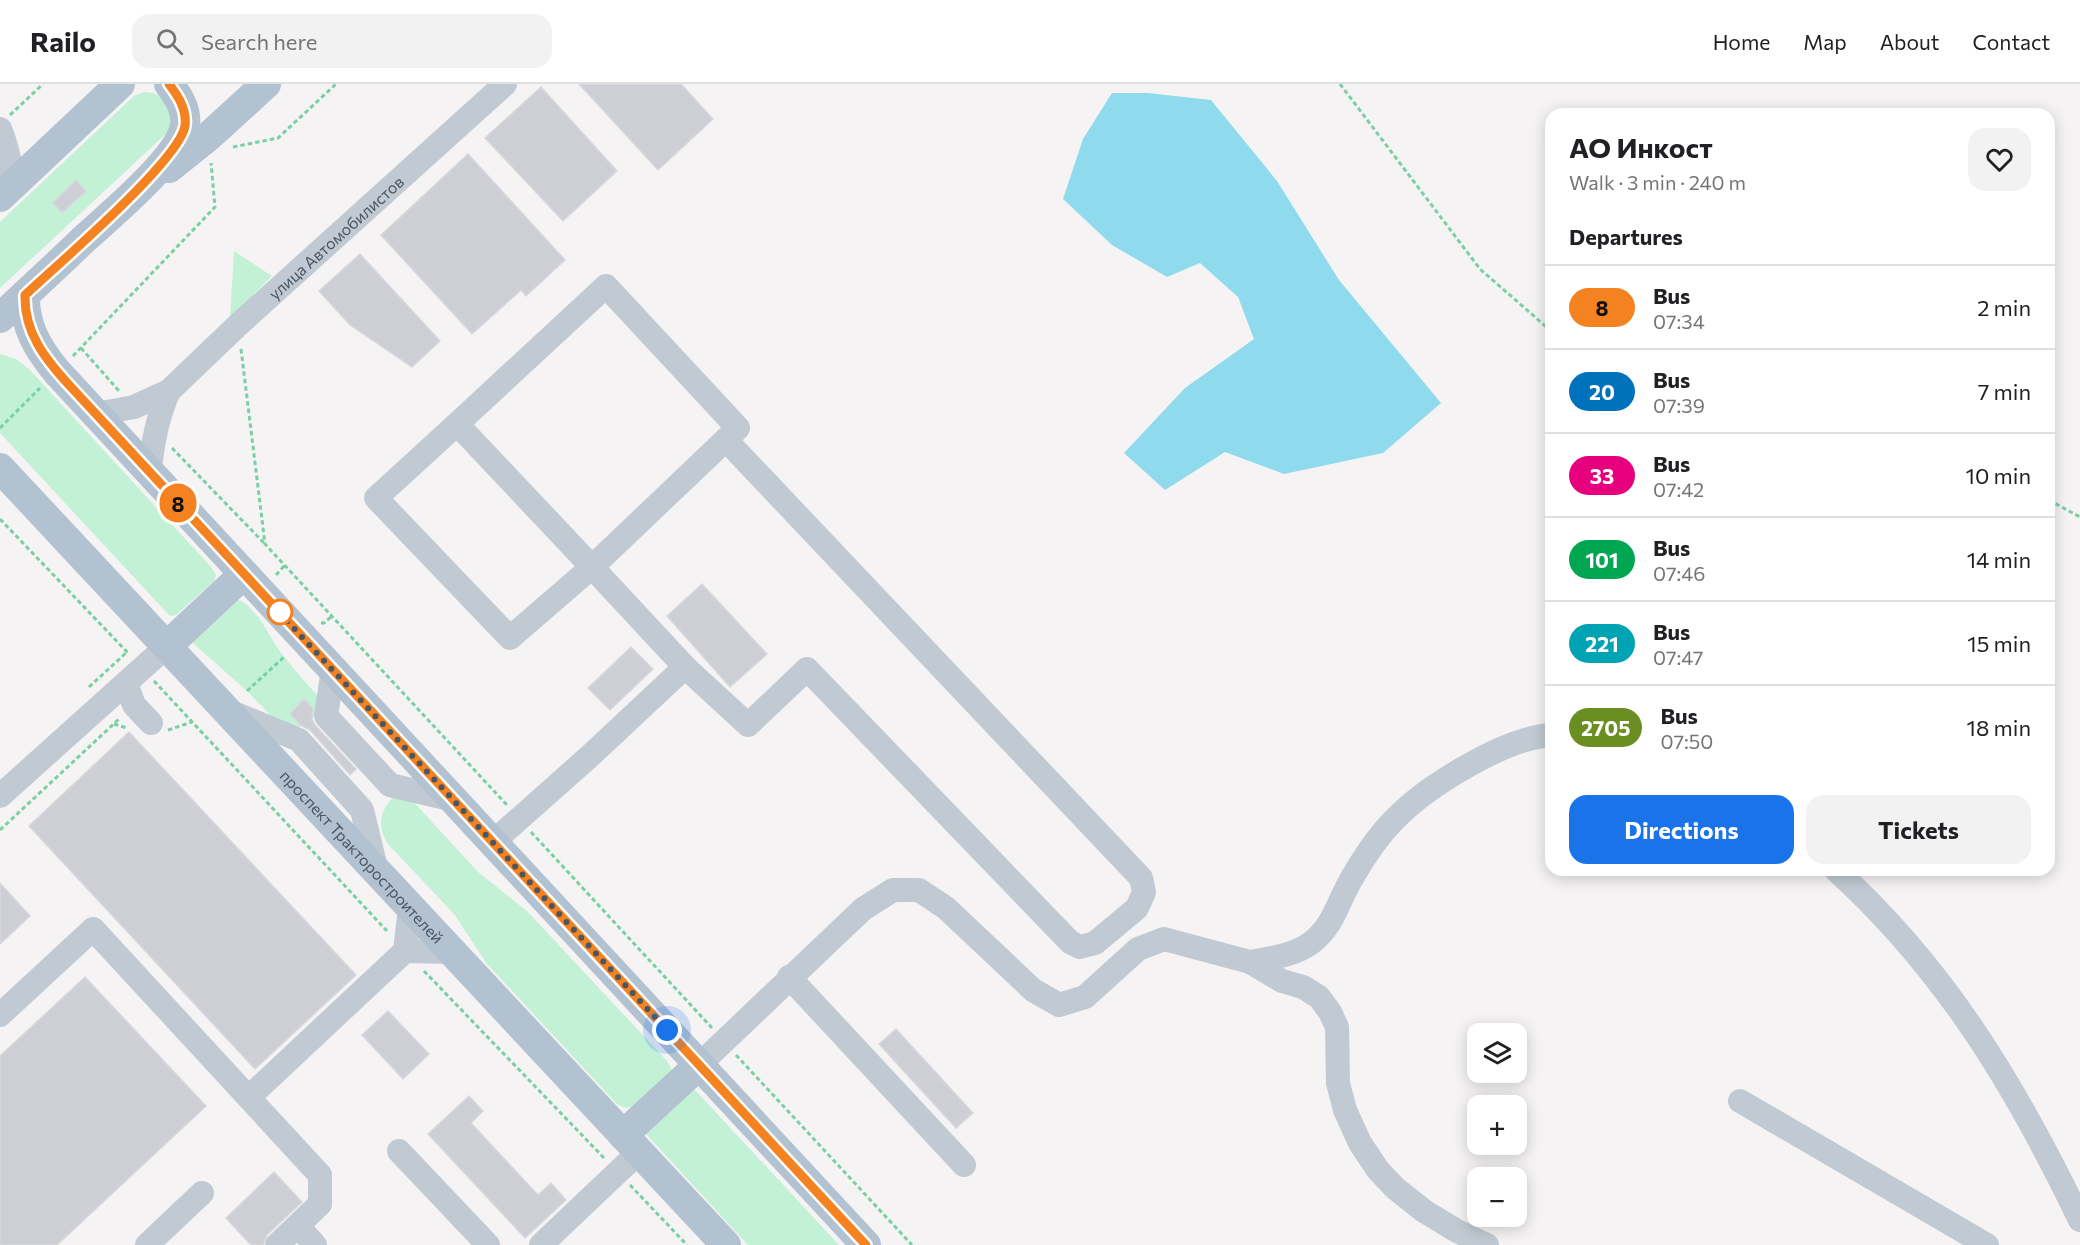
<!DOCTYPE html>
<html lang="en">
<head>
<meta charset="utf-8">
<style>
  body { margin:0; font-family:Commissioner,sans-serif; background:#f2f2f2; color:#202124; height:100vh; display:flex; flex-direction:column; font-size:22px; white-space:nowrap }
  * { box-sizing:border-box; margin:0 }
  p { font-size:20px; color:#757577 }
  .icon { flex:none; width:33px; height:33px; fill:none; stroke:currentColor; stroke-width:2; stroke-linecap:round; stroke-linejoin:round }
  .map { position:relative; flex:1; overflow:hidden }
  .details { position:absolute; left:1545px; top:24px; width:510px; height:768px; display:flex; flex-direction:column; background:#fff; border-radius:18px; box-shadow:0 3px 15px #0003 }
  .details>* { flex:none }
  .badge { padding:0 12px; border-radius:20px; font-size:21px; line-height:39px }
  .controls { position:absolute; left:1467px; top:939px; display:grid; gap:12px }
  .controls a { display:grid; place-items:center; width:60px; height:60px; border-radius:12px; background:#fff; box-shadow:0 3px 15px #0003; font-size:30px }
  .you { position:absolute; width:30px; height:30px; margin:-15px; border:4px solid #fff; border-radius:50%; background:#1a73e8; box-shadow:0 0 0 9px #1a73e833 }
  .map>.badge { position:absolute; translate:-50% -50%; box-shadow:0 0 0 3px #fff }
  h2 { padding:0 24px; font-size:22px; line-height:54px }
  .round { display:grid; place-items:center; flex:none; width:63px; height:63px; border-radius:18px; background:#f2f2f2 }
  .summary { display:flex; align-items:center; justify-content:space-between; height:102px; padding:0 24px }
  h1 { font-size:28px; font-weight:700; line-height:45px }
  .action { display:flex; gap:12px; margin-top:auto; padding:12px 24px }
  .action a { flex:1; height:69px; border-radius:18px; background:#1a73e8; color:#fff; font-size:24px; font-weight:700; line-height:69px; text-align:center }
  .action a+a { background:#f2f2f2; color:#202124 }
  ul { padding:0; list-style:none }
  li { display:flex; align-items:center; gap:18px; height:84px; padding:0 24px; border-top:2px solid #e0e0e0 }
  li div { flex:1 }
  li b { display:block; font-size:22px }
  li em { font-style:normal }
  li .badge { min-width:66px; font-weight:700; text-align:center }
  header { display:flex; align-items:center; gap:36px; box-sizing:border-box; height:84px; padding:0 30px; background:#fff; border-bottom:2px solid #e0e0e0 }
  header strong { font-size:28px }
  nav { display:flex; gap:33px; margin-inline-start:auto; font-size:21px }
  .search { width:420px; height:54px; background:#f2f2f2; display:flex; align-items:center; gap:15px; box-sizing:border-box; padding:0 21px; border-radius:18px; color:#757577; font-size:22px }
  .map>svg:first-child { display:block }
</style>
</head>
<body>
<header>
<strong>Railo</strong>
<div class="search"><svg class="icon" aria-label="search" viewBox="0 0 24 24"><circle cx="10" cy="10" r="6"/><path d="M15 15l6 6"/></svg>Search here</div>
<nav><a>Home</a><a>Map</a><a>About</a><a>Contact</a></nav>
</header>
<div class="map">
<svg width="2080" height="1161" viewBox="0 0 2080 1161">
  <rect width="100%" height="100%" fill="#f5f3f3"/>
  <path fill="#c3f1d5" d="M144 8C166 9 166 20 172 38L168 48 0 204V138L134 12Z
    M234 167 272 192 230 234Z
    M0 270 16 275 29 285 212 484 216 491 214 497 176 531 171 532 168 530 0 349Z
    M235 514C259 523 269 555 285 574 297 589 310 603 322 617V627L299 643H282L247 607 194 560 191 555Z
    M394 712 409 713 478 788 528 828 667 977 672 986 635 1022 625 1024 617 1020 487 880 454 830 387 759C377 741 380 727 394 712Z
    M689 1003 695 1006 839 1161H748L647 1051 644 1046Z"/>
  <path fill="#90daee" d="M1112 9H1148L1211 16 1277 97 1339 196 1441 319 1383 369 1284 390 1225 368 1165 406 1124 369 1185 304 1254 255 1238 213 1200 179 1167 193 1112 161 1063 115 1083 55Z"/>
  <path fill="#cdcfd5" stroke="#d7d9de" stroke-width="1.5" d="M579 0H681L713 35 658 86Z
    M541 3 617 87 563 137 485 54Z
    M468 70 565 176 526 212 521 206 472 250 381 151Z
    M76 96 86 107 62 129 53 119Z
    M360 170 440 257 412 283 350 241 319 207Z
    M702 500 767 570 730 603 667 532Z
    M631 563 653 585 610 626 588 604Z
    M304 615 313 624 312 636 315 641 356 685 350 691 310 646 300 641 290 630Z
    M129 648 356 891 255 985 29 742Z
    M0 799 30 832 0 860Z
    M85 893 206 1022 57 1161H0V972Z
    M388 927 429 970 403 995 362 951Z
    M896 945 973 1029 956 1044 879 960Z
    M469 1012 483 1027 471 1039 538 1111 551 1099 566 1116 525 1154 428 1050Z
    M274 1088 302 1118 267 1151 263 1161H251L226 1134Z"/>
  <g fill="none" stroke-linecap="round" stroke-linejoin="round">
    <path stroke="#7ad0a6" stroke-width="3" stroke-dasharray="4.5 3" stroke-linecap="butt" d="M1340 0 1480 185 1551 247
      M10 31 43 0
      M233 63 278 54 336 0
      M81 264 119 307
      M241 265 265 460 507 721
      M73 272 215 123 211 79
      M0 344 40 304
      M172 364 264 459
      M2049 416 2080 433
      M0 435 129 570
      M276 491 285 481
      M321 539H324L332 532
      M154 597 387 847
      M89 603 127 568
      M247 607 284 573
      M114 640 127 644
      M168 646 192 638
      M0 746 119 635
      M531 748 712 944
      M424 887 605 1075
      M736 971 912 1161
      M630 1101 687 1161"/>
    <g stroke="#c1cad2" stroke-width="24">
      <path d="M0 45C8 65 12 81 10 103"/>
      <path d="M606 202 738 344 592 483 457 340Z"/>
      <path id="s1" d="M96 330 134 323 169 307 238 241 505 0"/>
      <path d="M457 340 376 414 510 554 592 483 685 583 591 671 493 758"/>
      <path d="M150 389C152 359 157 334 169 307"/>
      <path d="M685 583 748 641 807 585 1070 858 1080 863 1095 859 1137 824 1144 808 1141 794 726 356"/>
      <path d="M333 585 326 632 390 701 454 716"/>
      <path d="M126 599 134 621 151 639"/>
      <path d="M229 627 299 656 362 726 377 788"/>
      <path d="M0 712 167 562"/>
      <path d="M1836 786C1946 886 2016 1003 2080 1136"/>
      <path d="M405 867 452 868"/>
      <path d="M1250 878C1271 874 1293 872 1311 859 1334 842 1338 817 1352 794 1364 773 1378 752 1395 735 1427 702 1505 654 1551 651"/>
      <path d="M789 893 964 1081"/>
      <path d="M0 931 93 845 320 1091V1120L277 1161"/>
      <path d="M699 981 863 825 893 806H919L946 824 1033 906 1059 921 1085 913 1138 865 1164 855 1250 878 1282 897 1303 903 1319 913 1330 928 1337 943 1338 999 1345 1026 1360 1059 1378 1086 1395 1104 1424 1127 1457 1147 1487 1161"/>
      <path d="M249 1013 405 867 410 823"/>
      <path d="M1740 1017 1987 1161"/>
      <path d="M399 1067 488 1161"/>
      <path d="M298 1142 315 1161"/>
      <path d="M147 1161 202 1109"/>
      <path d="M541 1161 639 1068"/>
    </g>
    <g stroke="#b3c2d1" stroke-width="30">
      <path d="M169 84 209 52 266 0"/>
      <path d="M0 113 120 0"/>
      <path d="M25 211C24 242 38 265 57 288L866 1161"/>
      <path d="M0 234C28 208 56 182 83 156 108 133 181 73 185 41 187 25 178 12 169 0"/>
      <path id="s2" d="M0 384 726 1161"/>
      <path d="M167 562 244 490"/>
      <path d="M623 1051 699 981"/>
    </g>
  </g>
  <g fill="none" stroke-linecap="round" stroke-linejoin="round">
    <g stroke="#fff" stroke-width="14">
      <path id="line" d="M169 0C178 12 187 25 185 42 179 77 56 182 25 211 24 249 46 276 70 302L866 1161"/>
    </g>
    <use href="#line" stroke="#f58220" stroke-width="9"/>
    <path stroke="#4a5661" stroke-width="6" stroke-dasharray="0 10.8" d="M280 528 276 525 667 946"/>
  </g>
  <circle fill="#fff" stroke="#f58220" stroke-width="3" cx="280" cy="528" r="12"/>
  <g text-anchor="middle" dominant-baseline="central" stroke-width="6" stroke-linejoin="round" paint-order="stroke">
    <g font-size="16" fill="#4a5661" stroke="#fff">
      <text stroke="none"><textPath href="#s1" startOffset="304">улица Автомобилистов</textPath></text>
      <text stroke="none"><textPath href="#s2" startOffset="531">проспект Тракторостроителей</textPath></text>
    </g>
  </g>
</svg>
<div class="controls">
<a><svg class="icon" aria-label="layers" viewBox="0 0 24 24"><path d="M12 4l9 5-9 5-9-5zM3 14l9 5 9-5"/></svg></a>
<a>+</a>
<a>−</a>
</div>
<div class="you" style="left:667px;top:946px"></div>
<b class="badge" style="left:178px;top:419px;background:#f58220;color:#111">8</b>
<section class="details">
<div class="summary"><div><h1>АО Инкост</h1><p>Walk · 3 min · 240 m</p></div><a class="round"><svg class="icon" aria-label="heart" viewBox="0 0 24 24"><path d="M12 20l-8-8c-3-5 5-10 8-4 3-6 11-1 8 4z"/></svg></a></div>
<h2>Departures</h2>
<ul>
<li><span class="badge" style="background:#f58220;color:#111">8</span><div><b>Bus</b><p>07:34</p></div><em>2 min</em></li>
<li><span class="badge" style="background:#0072bc;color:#fff">20</span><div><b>Bus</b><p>07:39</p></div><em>7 min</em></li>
<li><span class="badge" style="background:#e6007e;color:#fff">33</span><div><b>Bus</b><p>07:42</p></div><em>10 min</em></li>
<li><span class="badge" style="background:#00a651;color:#fff">101</span><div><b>Bus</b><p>07:46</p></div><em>14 min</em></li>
<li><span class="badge" style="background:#00a3b4;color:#fff">221</span><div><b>Bus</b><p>07:47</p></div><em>15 min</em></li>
<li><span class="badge" style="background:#6b8e23;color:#fff">2705</span><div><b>Bus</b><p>07:50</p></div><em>18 min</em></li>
</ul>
<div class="action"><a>Directions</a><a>Tickets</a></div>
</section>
</div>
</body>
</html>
